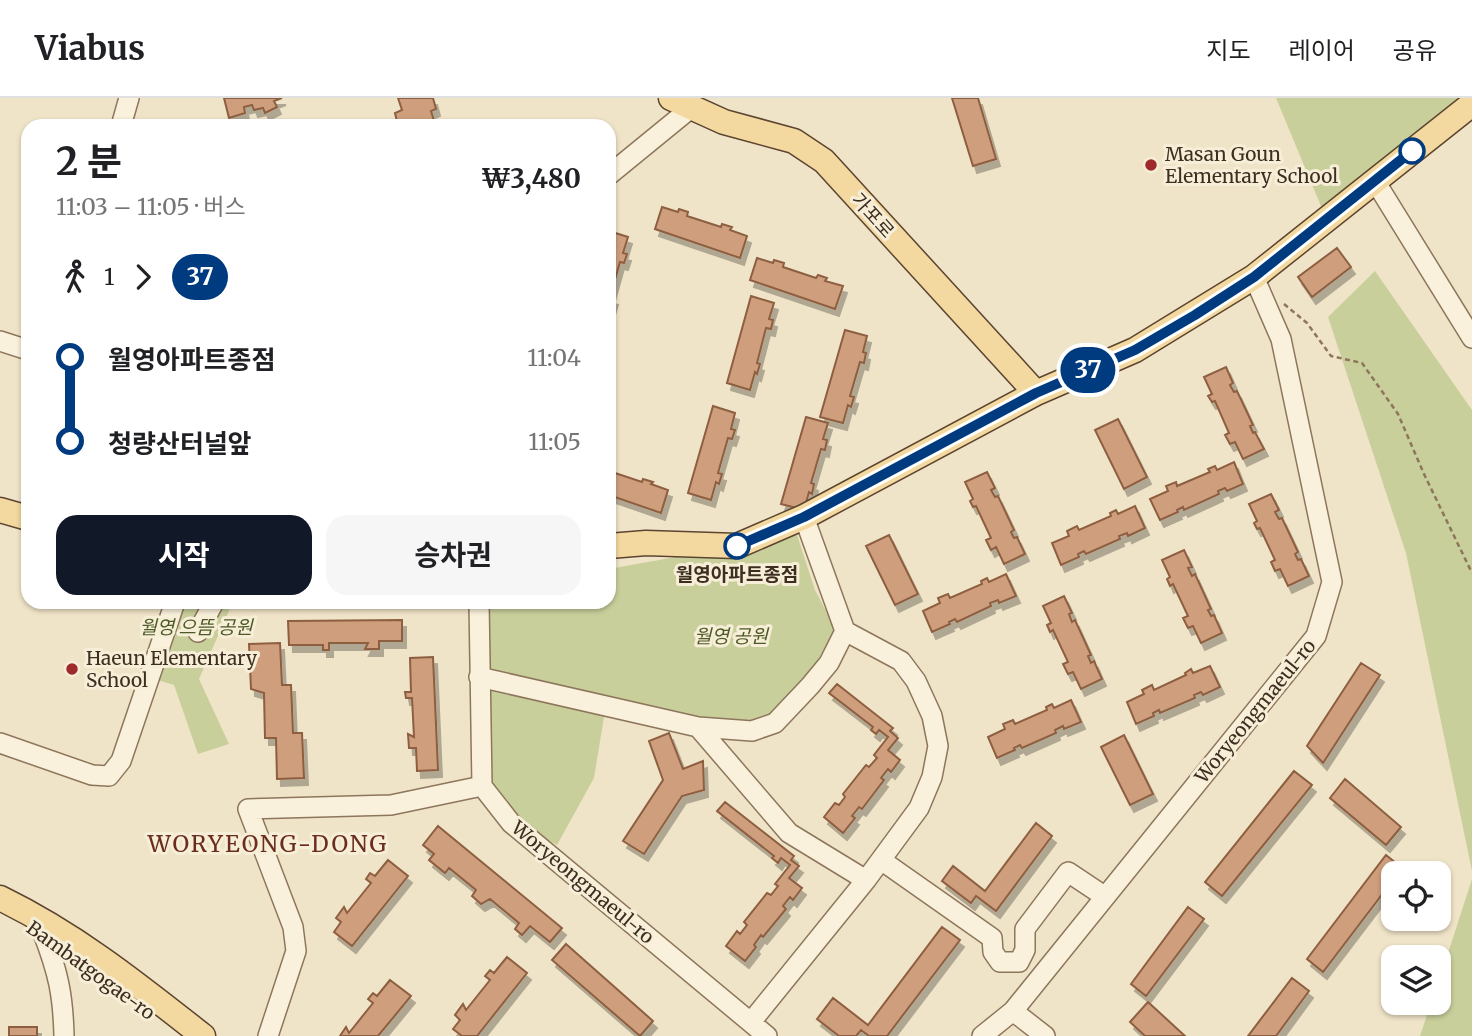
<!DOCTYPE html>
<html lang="ko">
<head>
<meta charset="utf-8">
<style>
  body { margin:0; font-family:Merriweather,"Noto Sans KR",serif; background:#f6f6f6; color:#202124; height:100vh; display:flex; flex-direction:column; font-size:26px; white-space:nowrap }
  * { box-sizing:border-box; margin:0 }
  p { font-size:23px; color:#757577 }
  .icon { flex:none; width:38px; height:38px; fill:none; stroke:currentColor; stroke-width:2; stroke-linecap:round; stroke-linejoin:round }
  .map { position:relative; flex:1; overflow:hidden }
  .panel { position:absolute; left:21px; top:21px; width:595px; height:490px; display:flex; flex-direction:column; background:#fff; border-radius:21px; box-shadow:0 2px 5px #0004 }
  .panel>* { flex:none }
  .badge { padding:0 14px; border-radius:23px; font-size:24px; line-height:46px }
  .fabs { position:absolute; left:1381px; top:763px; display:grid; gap:14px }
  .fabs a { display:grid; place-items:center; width:70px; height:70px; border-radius:14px; background:#fff; box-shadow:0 2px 5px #0004; font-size:35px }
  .map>.badge { position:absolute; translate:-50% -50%; box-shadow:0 0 0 4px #fff }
  .legs { display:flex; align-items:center; gap:10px; height:77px; padding:0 35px; font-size:23px }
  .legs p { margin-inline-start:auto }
  .summary { display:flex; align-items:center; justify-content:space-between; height:119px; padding:0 35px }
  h1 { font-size:38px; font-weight:700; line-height:52px }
  .cta { display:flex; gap:14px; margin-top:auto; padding:14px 35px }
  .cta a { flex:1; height:80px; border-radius:21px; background:#111827; color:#fff; font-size:28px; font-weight:700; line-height:80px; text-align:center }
  .cta a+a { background:#f6f6f6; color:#202124 }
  ul { padding:0 35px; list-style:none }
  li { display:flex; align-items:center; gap:24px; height:84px; font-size:26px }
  li i { display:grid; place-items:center; width:10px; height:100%; margin:0 9px; background:currentColor }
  li i::after { content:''; width:18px; height:18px; margin:-9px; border:5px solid; border-radius:50%; background:#fff }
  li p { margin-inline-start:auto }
  li:first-child i { background:linear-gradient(#0000 50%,currentColor 0) }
  li:last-child i { background:linear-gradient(currentColor 50%,#0000 0) }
  header { display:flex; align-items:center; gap:42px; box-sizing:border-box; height:98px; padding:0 35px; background:#fff; border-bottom:2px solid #e0e0e0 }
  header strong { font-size:33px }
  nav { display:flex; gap:38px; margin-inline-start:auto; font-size:24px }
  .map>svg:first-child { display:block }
</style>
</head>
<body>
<header>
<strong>Viabus</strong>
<nav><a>지도</a><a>레이어</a><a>공유</a></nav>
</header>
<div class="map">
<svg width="1472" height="938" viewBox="0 0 1472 938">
  <defs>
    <filter id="shadow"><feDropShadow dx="4" dy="7" stdDeviation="0" flood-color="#0004"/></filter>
  </defs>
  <rect width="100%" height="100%" fill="#f0e4c8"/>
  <path fill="#c9cf9b" d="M1276 0H1465L1323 113Z
    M1375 173 1472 312V773L1406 455 1328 219Z
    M797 437 815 492 835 530 803 590 773 620 739 627 611 609 487 574 484 504H609V471Z
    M179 504H233L199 581 229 646 198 656 174 587 151 580Z
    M484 585 605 613 594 680 557 747 516 724 487 681Z
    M1472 781V938H1420L1431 905H1438L1439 883Z"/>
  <path fill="#cf9f7d" stroke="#8d5f41" stroke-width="2" filter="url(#shadow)" d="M224 0H282L274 3 277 9 265 15 263 10 254 12 252 7 244 9 245 15 229 20Z
    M398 0H433L436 11 431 13 435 26 440 23 442 28H398L395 15 402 12Z
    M952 0H978L996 61 973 68Z
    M662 109 678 114 679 111 688 114 687 118 721 129 722 126 732 129 730 132 747 138 740 160 655 131Z
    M609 133 628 139 623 155 627 156 624 165 620 164 610 199 614 200 611 210 609 209Z
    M1337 150 1351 169 1312 199 1298 179Z
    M757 160 773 165 774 162 784 165 783 169 816 180 818 177 827 180 825 183 843 188 835 211 750 182Z
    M751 198 774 205 769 221 773 222 771 231 766 230 757 265 760 266 757 276 755 274 750 292 727 285Z
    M845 232 867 238 863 254 866 255 864 265 860 264 850 298 854 299 851 309 848 307 843 325 820 319Z
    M1226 269 1233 285 1230 287 1234 294 1237 293 1253 327 1250 328 1253 335 1255 334 1264 351 1243 361 1235 344 1230 346 1225 337 1229 335 1215 303 1212 304 1208 298 1212 296 1204 279Z
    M713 308 735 315 731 331 735 332 732 341 728 340 718 375 722 376 719 386 716 384 711 402 688 395Z
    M806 319 828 325 823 341 827 342 825 352 821 351 811 385 814 386 812 396 809 394 804 412 781 406Z
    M1118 321 1147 379 1124 391 1095 332Z
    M1234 364 1243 386 1227 393 1225 390 1218 393 1219 396 1184 412 1183 409 1177 412 1178 414 1160 422 1150 401 1168 393 1166 388 1176 384 1177 388 1210 374 1208 371 1215 368 1217 372Z
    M609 373 642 384 643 381 653 384 651 386 668 392 661 415 609 397Z
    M987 374 995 390 991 392 995 399 998 398 1014 432 1011 434 1014 440 1017 439 1025 456 1004 466 996 449 991 452 986 442 991 440 976 408 973 409 970 403 973 401 965 384Z
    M1271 396 1279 412 1275 414 1279 421 1282 420 1298 454 1295 456 1298 462 1301 461 1309 478 1288 488 1280 471 1275 473 1271 464 1275 462 1260 430 1257 431 1254 425 1257 423 1249 406Z
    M1135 408 1145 430 1128 438 1127 435 1119 438 1120 441 1086 456 1084 453 1078 456 1079 459 1061 467 1052 445 1069 438 1067 433 1077 428 1079 432 1111 418 1110 415 1116 412 1118 416Z
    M889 437 918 496 895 507 866 448Z
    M1184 452 1192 469 1188 470 1192 478 1195 476 1211 511 1208 512 1211 518 1214 517 1222 535 1201 545 1193 528 1188 530 1183 520 1188 518 1173 486 1170 488 1167 481 1170 479 1162 462Z
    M1006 476 1016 498 999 505 998 502 990 505 991 508 957 524 955 521 949 524 950 526 932 534 923 513 940 505 938 500 948 496 950 500 982 486 981 483 987 480 989 484Z
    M1064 498 1072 515 1069 516 1072 524 1075 522 1091 557 1088 558 1091 565 1094 563 1102 581 1081 591 1073 574 1068 576 1063 566 1068 564 1053 532 1050 534 1047 527 1051 525 1043 508Z
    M402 522V543H379V551H365L368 545H329V552H323V547H289L288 523Z
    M280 545 282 587H291L293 635H302L304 680 277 681 276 640H265L264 595 251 591 249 546Z
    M433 559 438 672 417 673 416 650H409L408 636 414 639 412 600H406L405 594H411L410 560Z
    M1361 565 1380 577 1323 665 1307 648Z
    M1210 568 1220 589 1203 597 1201 594 1194 597 1195 600 1160 615 1159 612 1153 615 1154 618 1136 626 1127 604 1144 596 1142 592 1152 587 1154 592 1186 577 1185 575 1191 571 1193 575Z
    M837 586 893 630 890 633 898 640 888 652 900 662 891 674 888 671 881 680 884 682 862 711 859 709 852 718 855 720 843 735 824 719 835 705 839 707 845 699 843 696 866 667 869 669 877 660 874 657 888 639 879 632 876 636 871 632 873 629 829 595Z
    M1071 602 1081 624 1064 631 1063 628 1055 632 1056 635 1022 650 1020 647 1014 650 1015 652 997 660 988 639 1005 631 1003 626 1013 622 1015 626 1047 612 1046 609 1052 606 1054 610Z
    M669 635 683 671 703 663 704 692 682 698 644 756 623 743 663 682 649 643Z
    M1124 637 1153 696 1130 707 1101 649Z
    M1294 673 1312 687 1222 798 1205 784Z
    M1345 681 1401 729 1386 747 1330 700Z
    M725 704 794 758 791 762 799 768 789 780 802 790 793 802 790 799 783 808 786 811 763 839 761 837 754 847 756 849 745 863 726 848 737 833 740 836 747 827 744 824 767 795 771 797 778 788 775 786 790 767 781 760 778 765 772 760 774 758 717 713Z
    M1036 725 1052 738 996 813 976 798 971 805 942 783 953 768 985 793Z
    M438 728 562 830 550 844 530 828 522 837 515 831 519 825 490 801 481 806 472 798 476 792 449 770 445 775 429 762 434 756 423 747Z
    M1386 757 1402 770 1398 775H1393V782L1323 874 1307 861Z
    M388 762 408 778 352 848 334 834 341 824 336 820 344 809 347 815 371 785 366 781 370 775 375 778Z
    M1188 809 1204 821 1146 898 1131 886Z
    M942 829 960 842 887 938H869L861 932 856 938H839L817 921 833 900 868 927Z
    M566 846 653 923 640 938 552 862Z
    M507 859 527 875 477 938H462L453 931 460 922 455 917 463 906 466 912 490 882 485 878 490 872 494 875Z
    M1292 880 1309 893 1276 938H1248Z
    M390 882 411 898 378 938H340L346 929 349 935 373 905 368 901 373 895 377 898Z
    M1148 904 1185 938H1145L1130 924Z
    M9 929H37V938H9Z"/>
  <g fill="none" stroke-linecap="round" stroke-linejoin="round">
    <g stroke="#8d765c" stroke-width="22">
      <path id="minor" d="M121 28 129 0
        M609 77 691 10
        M1375 83 1472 240
        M0 243 28 252
        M479 504 482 688 511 725 767 938
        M198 534 214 504
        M479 579 698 629 752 633 775 625 810 588 829 565 845 533
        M698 629 789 735 866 782
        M0 645 92 677 109 678 121 663 175 504
        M881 762 992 840 993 854 1000 864H1019L1025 852V831L1068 774 1104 798
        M43 835C58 874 63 896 64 938
        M1013 913 1045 938
        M751 924 866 782 919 710 932 679 938 648 932 618 916 583 901 563 845 533 804 419
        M268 938 296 853 293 829 248 711 391 707 482 688
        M982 938 1013 913 1316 538 1332 484 1281 241 1254 179"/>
    </g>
    <g stroke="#5b4430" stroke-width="27">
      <path id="major" d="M671 0 724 24 794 43 824 63 1036 295
        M0 412 28 420
        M609 448 646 445 737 448 804 419 1036 295 1135 252 1254 179 1472 6
        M0 800C76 837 137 886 203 938"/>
    </g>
    <path stroke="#8d765c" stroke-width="2.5" stroke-dasharray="5 3.5" stroke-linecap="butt" d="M1284 206 1307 225 1331 258 1362 265 1398 316 1424 376 1472 475"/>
    <use href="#minor" stroke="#faf1dc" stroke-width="19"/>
    <use href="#major" stroke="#f3d9a0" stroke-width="24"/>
  </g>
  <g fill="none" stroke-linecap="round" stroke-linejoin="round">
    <g stroke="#fff" stroke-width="16">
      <path id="line-1" d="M737 448 804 419 1036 295 1135 252 1195 217 1254 179 1412 53"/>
    </g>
    <use href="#line-1" stroke="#003b80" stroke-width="10"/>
  </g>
  <g fill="#fff" stroke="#003b80" stroke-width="3.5">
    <circle cx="1412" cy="53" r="12"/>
    <circle cx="737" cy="448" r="12"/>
  </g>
  <g fill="#9e2a2b" stroke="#f7eed8" stroke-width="2.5">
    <circle cx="1151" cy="67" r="7"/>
    <circle cx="72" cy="571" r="7"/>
  </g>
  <g text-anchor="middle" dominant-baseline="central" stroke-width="6" stroke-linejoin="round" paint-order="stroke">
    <g font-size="19" fill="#3d2e20" stroke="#f7eed8" text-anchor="start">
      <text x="1165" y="56">Masan Goun<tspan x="1165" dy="22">Elementary School</tspan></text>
      <text x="86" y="560">Haeun Elementary<tspan x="86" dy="22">School</tspan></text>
    </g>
    <g font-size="19" fill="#3d2e20" stroke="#f7eed8">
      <text transform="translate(873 117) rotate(48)">가포로</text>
      <text transform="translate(1255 613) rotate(-51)">Woryeongmaeul-ro</text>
      <text transform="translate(583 784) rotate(40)">Woryeongmaeul-ro</text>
      <text transform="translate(91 872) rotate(36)">Bambatgogae-ro</text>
    </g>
    <g font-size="19" font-weight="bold" fill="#3d2e20" stroke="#f7eed8">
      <text x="737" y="476">월영아파트종점</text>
    </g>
    <g font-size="19" font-style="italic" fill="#4d5a26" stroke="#f7eed8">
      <text x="196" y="529">월영 으뜸 공원</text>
      <text x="731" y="538">월영 공원</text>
    </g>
    <g font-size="23" letter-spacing="2" fill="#6b2e1e" stroke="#f7eed8">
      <text x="268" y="745">WORYEONG-DONG</text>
    </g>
  </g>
</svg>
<div class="fabs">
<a><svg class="icon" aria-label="locate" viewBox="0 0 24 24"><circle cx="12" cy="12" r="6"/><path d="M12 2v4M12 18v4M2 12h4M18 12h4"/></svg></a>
<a><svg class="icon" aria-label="layers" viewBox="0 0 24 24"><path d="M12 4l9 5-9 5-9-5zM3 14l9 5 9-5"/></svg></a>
</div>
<b class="badge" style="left:1088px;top:272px;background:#003b80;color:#fff">37</b>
<section class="panel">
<div class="summary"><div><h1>2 분</h1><p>11:03 – 11:05 · 버스</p></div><b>₩3,480</b></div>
<div class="legs"><svg class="icon" aria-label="walk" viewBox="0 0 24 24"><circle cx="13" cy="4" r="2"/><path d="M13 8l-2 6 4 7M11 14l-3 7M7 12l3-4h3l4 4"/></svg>1<svg class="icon" aria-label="forward" viewBox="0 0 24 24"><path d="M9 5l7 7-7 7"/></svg><b class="badge" style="background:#003b80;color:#fff">37</b></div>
<ul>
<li><i style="color:#003b80"></i><b>월영아파트종점</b><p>11:04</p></li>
<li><i style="color:#003b80"></i><b>청량산터널앞</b><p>11:05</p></li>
</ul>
<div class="cta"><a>시작</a><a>승차권</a></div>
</section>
</div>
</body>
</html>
